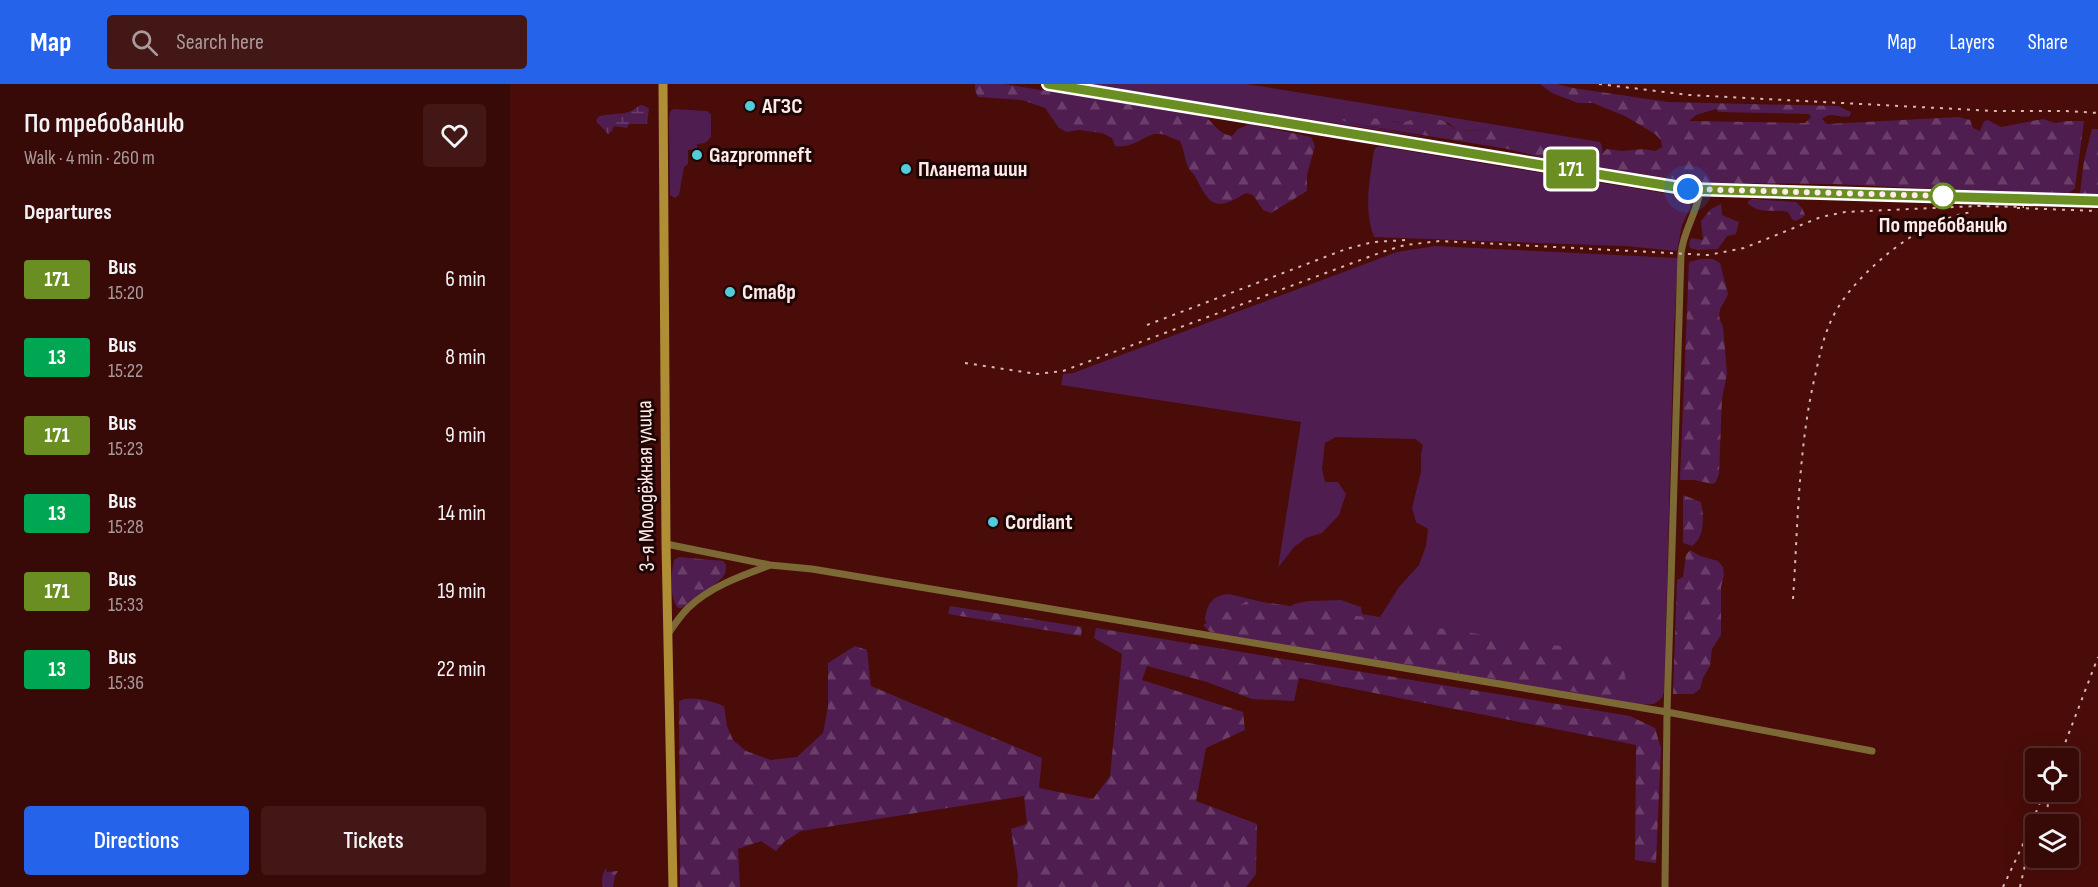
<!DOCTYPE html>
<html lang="en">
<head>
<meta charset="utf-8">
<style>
  body { margin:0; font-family:"Sofia Sans Condensed",sans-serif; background:#421715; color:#f1f3f6; height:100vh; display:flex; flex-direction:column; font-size:22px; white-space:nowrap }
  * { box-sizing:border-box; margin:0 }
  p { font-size:20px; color:#aa9a9b }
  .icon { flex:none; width:33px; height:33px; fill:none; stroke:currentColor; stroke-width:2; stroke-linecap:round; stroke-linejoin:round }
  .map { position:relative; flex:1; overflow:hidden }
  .side { display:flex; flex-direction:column; background:#370907; width:510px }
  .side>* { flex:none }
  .badge { padding:0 12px; border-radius:4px; font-size:21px; line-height:39px }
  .buttons { position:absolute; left:1515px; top:664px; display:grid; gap:12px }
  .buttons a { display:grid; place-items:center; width:54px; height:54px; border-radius:6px; background:#370907; box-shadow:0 6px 24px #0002,0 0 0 2px #512a28; font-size:30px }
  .you { position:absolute; width:30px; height:30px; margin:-15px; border:4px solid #fff; border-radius:50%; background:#1a73e8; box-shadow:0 0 0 9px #1a73e833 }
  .map>.badge { position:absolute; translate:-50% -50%; box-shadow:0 0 0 3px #fff }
  h2 { padding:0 24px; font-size:22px; line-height:54px }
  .round { display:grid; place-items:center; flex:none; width:63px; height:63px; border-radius:6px; background:#421715 }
  .summary { display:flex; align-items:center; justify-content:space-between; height:102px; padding:0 24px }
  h1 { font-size:28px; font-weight:600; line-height:45px }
  .cta { display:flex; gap:12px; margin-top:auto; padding:12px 24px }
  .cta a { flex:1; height:69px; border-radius:6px; background:#2563eb; color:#fff; font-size:24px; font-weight:600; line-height:69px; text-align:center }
  .cta a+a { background:#421715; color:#f1f3f6 }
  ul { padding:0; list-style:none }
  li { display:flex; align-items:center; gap:18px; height:78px; padding:0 24px }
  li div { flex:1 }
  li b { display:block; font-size:22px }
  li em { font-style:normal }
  li .badge { min-width:66px; font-weight:700; text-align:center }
  header { display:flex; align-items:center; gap:36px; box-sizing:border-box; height:84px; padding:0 30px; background:#2563eb; color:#fff }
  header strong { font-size:28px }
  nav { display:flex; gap:33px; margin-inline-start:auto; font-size:21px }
  .search { width:420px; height:54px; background:#421715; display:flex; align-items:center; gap:15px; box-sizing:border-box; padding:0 21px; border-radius:6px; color:#aa9a9b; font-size:22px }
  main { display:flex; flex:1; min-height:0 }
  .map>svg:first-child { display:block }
</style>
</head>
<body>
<header>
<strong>Map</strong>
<div class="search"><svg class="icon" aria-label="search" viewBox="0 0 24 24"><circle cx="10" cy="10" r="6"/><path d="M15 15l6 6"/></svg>Search here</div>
<nav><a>Map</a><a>Layers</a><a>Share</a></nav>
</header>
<main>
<section class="side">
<div class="summary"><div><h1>По требованию</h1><p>Walk · 4 min · 260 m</p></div><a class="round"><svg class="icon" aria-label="heart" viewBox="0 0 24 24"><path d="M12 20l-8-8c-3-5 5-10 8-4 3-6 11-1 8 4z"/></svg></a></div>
<h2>Departures</h2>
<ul>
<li><span class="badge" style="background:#6b8e23;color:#fff">171</span><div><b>Bus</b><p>15:20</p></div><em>6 min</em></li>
<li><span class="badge" style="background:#00a651;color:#fff">13</span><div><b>Bus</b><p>15:22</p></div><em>8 min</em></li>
<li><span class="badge" style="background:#6b8e23;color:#fff">171</span><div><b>Bus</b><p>15:23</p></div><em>9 min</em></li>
<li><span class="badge" style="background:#00a651;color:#fff">13</span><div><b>Bus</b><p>15:28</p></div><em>14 min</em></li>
<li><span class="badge" style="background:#6b8e23;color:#fff">171</span><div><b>Bus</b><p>15:33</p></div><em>19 min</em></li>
<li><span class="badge" style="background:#00a651;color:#fff">13</span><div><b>Bus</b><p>15:36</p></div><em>22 min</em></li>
</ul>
<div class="cta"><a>Directions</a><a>Tickets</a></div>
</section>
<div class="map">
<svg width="1588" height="803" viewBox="0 0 1588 803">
  <defs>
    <pattern id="forest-firs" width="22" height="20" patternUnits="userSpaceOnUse" patternTransform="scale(1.5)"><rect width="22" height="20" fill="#501d50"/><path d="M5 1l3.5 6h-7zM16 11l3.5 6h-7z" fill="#6a3e69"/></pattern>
    <pattern id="wetland-marsh" width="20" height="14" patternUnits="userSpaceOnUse" patternTransform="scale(1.5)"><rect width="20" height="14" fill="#501d50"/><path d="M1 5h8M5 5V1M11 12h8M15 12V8" fill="none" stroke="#6a3e69"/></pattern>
  </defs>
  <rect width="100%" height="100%" fill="#490c09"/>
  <path fill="#501d50" d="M569 0H737L1090 58C1095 68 1092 75 1083 82L1030 73 1036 71 1023 56 997 58 991 50 981 42 973 47 946 46 939 39 912 32 892 39 883 37 839 39 934 56Z
    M163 25 197 27 201 30V53L195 59 187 60V65L178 66V80L174 83 169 111 165 114 160 111 159 34 160 28Z
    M867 63H874L1165 111 1177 116 1181 122 1172 141 1167 167 1115 162 864 153C853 124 860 96 864 66Z
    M925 162 1168 174 1164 244 1154 608 1152 614 1144 620 1125 621 707 550 700 545 695 536C697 520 702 511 719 510L778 524 784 520 798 517 831 516 851 523 852 530 870 533 889 503 909 481 916 462 918 445 906 438 902 424 911 388V370L913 361 905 355 826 353 815 359 812 385 815 398H828L836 410 829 431 812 449 796 454 784 463 768 484 791 338 551 301 553 290 563 289 887 168Z"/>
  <path fill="url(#forest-firs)" fill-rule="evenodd" d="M465 0H494L696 33C706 42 709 50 722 52L728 45 740 40 801 53 805 62 797 91V107L761 129 753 126 743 111 736 109C705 128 700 122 685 92 682 88 678 85 677 80 674 72 674 65 670 57 664 55 657 51 651 50 635 48 627 65 605 62L602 54 592 49 569 46 557 48 549 44 535 24 512 16 468 13 465 6Z
    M1030 0H1047L1063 4 1158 18 1328 22 1341 28 1340 32C1330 35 1322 26 1312 35L1317 40 1449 33 1460 36 1463 44 1470 47 1474 37 1478 36 1491 43 1533 35 1545 39 1557 37H1574L1565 104 1557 111 1324 100 1188 99 1083 82C1090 77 1091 69 1097 65L1112 67 1133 65 1145 67 1152 63 1151 56 1145 50 1115 32 1083 19H1068L1042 9ZM1206 25 1209 28 1299 30 1301 33 1295 39 1179 37 1186 31Z
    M912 32C930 34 933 36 946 46L973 47 981 42 987 45 997 58 1033 54 1040 57 1041 66 1036 72 1030 73 998 65 839 39 832 36 835 34H863L892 39Z
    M1582 45H1588V112H1576L1570 109 1574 77Z
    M1242 115 1286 118 1292 124 1295 131 1292 134 1285 137 1282 135 1278 128C1263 124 1249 132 1237 118Z
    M1211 120 1212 131 1229 138 1226 150 1217 152 1208 165 1188 166 1180 164 1179 160 1181 154 1193 156 1191 137 1201 125Z
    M1191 175H1203L1210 179 1218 210C1213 223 1204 227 1213 242L1217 290 1212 315 1209 390 1206 398 1203 400 1184 396H1170L1179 178Z
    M1173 411 1191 418C1194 432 1195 453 1182 462L1173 459Z
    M1180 466 1190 472 1208 477 1213 483 1214 491 1211 503V551L1202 565 1200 582 1193 594 1190 605 1183 610H1163L1167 496 1173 493 1176 471Z
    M169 473 213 477 216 481C216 484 216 487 215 490 211 498 181 517 172 524H168C159 514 161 489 164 476Z
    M739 516 1111 571 1120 617 700 548 693 541Z
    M440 522 572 543 571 552 438 530Z
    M586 544 1120 632 1145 644 1151 664 1146 779 1125 776 1126 661 789 594 784 617 742 615 697 598 637 582 632 596 733 628 735 646 696 664 686 717 747 740 746 790 736 803H507L508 792 501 745 517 740 514 712 291 747 274 758 266 767 251 757 228 765 230 803H170L169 617C182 611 201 617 214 622L217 642 223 656 236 667 261 676 287 673 313 649 318 623V579L345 562 357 566 361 602 532 674 529 704 583 715 600 692 612 570 584 554Z
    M96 784 97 788 108 787 105 792 103 803H93C91 795 92 791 96 784Z"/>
  <path fill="url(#wetland-marsh)" d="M132 21 139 24 137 40H119L117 44 104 42 102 47 98 50 86 37 88 33C97 29 109 31 118 28 124 27 126 22 132 21Z"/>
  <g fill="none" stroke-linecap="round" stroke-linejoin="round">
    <path stroke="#7d6936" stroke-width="7" d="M156 460 260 481 302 485 1157 628 1362 667
      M158 550C164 541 171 531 178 524 200 503 230 492 258 482
      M1155 803 1157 628 1171 170C1173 147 1187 129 1190 107"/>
    <path stroke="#af8e36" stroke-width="9" d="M153 0 156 460 163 803
      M538 0 1022 78 1166 104 1190 107 1588 117"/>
    <path stroke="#d4b9b7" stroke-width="2" stroke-dasharray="3 6" stroke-linecap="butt" d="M1089 0 1179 11 1485 27H1556L1588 29
      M1507 124 1588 127
      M637 241 836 165 863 158 897 156
      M455 279 527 290 553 287 872 168 895 161 930 157 1198 171 1234 164 1311 133 1335 128 1467 122 1514 123
      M1283 515C1288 441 1288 365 1305 292 1310 270 1314 248 1326 227 1339 204 1360 184 1381 167 1406 148 1431 133 1462 128
      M1549 675 1588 573
      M1536 741 1539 708
      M1493 803 1516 754 1534 708
      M1510 803 1520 759"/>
  </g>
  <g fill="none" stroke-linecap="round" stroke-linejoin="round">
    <g stroke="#fff" stroke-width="14">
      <path id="line" d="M538 0 1178 105 1588 117"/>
    </g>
    <use href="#line" stroke="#6b8e23" stroke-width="9"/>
    <path stroke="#fcebe9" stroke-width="6" stroke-dasharray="0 10.8" d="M1178 105 1433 112"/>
  </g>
  <g fill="#53cbdb" stroke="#1f0604" stroke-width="2">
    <circle cx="240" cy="22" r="6"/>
    <circle cx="187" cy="71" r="6"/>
    <circle cx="396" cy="85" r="6"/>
    <circle cx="220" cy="208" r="6"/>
    <circle cx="483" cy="438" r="6"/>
  </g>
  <circle fill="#fff" stroke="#6b8e23" stroke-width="3" cx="1433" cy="112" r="12"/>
  <g text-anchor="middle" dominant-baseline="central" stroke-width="6" stroke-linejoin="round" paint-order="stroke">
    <g font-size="22" font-weight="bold" fill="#fcebe9" stroke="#1f0604" text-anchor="start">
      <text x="252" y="22">АГЗС</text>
      <text x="199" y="71">Gazpromneft</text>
      <text x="408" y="85">Планета шин</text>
      <text x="232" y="208">Ставр</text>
      <text x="495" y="438">Cordiant</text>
    </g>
    <g font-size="22" font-weight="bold" fill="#fcebe9" stroke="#1f0604">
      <text x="1433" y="141">По требованию</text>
    </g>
    <g font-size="22" fill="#fcebe9" stroke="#1f0604">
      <text transform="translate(136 402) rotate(-91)">3-я Молодёжная улица</text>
    </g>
  </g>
</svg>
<div class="buttons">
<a><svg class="icon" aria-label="locate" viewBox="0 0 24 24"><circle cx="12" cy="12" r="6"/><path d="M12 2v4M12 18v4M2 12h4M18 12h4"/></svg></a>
<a><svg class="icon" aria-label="layers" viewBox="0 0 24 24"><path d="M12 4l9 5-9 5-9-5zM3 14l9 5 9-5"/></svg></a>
</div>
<div class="you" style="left:1178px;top:105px"></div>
<b class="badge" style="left:1061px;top:85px;background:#6b8e23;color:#fff">171</b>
</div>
</main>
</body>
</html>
